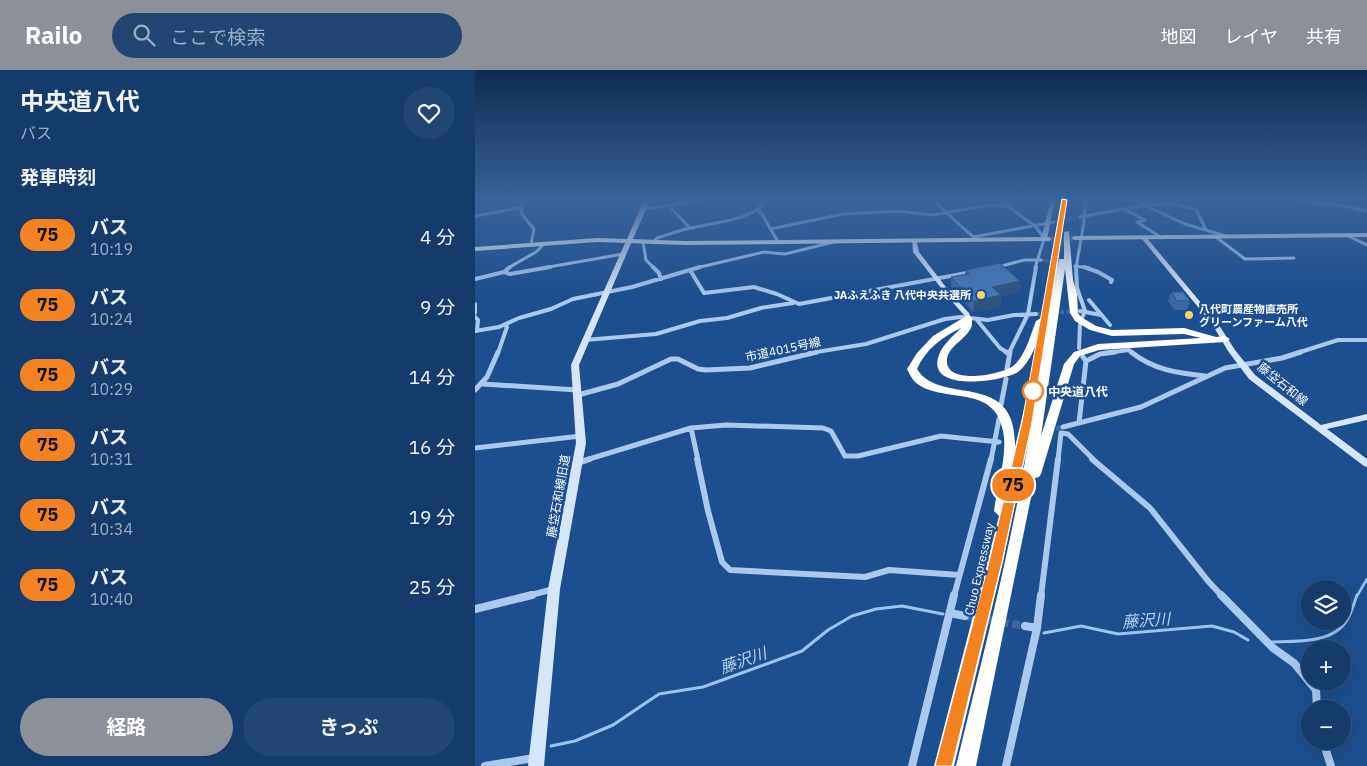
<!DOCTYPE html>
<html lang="ja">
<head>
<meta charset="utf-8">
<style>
  body { margin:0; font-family:"IBM Plex Sans","Noto Sans JP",sans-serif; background:#214673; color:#f1f3f6; height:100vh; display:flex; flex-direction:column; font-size:19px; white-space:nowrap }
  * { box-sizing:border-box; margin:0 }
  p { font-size:16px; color:#9dadc1 }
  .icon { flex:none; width:28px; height:28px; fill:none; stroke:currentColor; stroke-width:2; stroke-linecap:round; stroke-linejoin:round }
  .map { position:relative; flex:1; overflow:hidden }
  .panel { display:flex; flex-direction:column; background:#143b6b; width:475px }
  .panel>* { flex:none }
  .badge { padding:0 10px; border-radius:16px; font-size:18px; line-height:32px }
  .tools { position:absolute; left:826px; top:510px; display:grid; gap:10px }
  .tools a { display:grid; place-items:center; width:50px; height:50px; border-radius:50%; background:#143b6b; box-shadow:0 5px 20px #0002,0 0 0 1px #33557e; font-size:25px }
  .map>.badge { position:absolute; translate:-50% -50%; box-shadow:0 0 0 2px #fff }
  h2 { padding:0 20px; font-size:19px; line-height:45px }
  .round { display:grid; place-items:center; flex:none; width:52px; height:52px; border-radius:26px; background:#214673 }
  .summary { display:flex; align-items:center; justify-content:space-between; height:85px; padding:0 20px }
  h1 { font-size:24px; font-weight:700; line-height:38px }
  .button { display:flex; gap:10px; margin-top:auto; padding:10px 20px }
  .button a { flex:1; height:58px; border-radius:30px; background:#8c9099; color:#fff; font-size:20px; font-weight:700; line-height:58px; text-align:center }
  .button a+a { background:#214673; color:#f1f3f6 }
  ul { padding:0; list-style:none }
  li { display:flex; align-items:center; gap:15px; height:70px; padding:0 20px }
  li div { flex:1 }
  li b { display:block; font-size:19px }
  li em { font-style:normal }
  li .badge { min-width:55px; font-weight:700; text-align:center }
  header { display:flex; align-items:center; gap:30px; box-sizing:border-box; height:70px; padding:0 25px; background:#8c9099; color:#fff }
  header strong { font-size:24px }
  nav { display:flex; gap:28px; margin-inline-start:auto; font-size:18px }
  .search { width:350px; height:45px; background:#214673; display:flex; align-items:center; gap:12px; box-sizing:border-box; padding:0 18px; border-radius:28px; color:#9dadc1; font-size:19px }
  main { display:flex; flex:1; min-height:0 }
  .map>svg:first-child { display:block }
</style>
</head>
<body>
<header>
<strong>Railo</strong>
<div class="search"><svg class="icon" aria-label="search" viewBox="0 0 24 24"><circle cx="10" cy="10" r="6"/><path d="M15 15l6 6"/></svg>ここで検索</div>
<nav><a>地図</a><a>レイヤ</a><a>共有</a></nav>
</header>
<main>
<section class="panel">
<div class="summary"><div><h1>中央道八代</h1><p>バス</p></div><a class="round"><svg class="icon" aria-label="heart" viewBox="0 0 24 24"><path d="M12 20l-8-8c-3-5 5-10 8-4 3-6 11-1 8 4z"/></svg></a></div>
<h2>発車時刻</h2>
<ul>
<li><span class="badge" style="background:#f58220;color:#111">75</span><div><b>バス</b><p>10:19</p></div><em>4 分</em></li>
<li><span class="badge" style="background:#f58220;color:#111">75</span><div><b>バス</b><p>10:24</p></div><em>9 分</em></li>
<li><span class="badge" style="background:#f58220;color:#111">75</span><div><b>バス</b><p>10:29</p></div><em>14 分</em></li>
<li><span class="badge" style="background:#f58220;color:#111">75</span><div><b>バス</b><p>10:31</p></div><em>16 分</em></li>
<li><span class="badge" style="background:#f58220;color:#111">75</span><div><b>バス</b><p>10:34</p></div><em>19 分</em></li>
<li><span class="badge" style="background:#f58220;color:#111">75</span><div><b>バス</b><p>10:40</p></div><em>25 分</em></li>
</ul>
<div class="button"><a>経路</a><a>きっぷ</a></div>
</section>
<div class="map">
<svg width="892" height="696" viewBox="0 0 892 696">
  <rect width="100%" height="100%" fill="#1b4f8f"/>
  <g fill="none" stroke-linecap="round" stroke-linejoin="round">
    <path stroke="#9cc4f0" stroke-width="2.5" d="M882 526 892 509"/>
    <path stroke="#9cc4f0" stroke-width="3" d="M569 563 606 556 643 564 737 556 759 562 773 570
      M796 572C820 571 858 574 872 550 877 542 879 533 882 525
      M76 676 100 671 138 655 184 624 228 617 327 581 353 560 377 546 401 539 427 536 468 544"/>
    <path stroke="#3d69a0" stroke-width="3" stroke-dasharray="3 1" stroke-linecap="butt" d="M579 152 605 147
      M566 190 580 192"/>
    <path stroke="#3d69a0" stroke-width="4" stroke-dasharray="4 2" stroke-linecap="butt" d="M561 244 601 241"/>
    <path stroke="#3d69a0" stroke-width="5" stroke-dasharray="5 2.5" stroke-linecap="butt" d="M574 361 588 357"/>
    <path stroke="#3d69a0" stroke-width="8" stroke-dasharray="8 4" stroke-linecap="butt" d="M490 546 550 556"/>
    <path stroke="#3d69a0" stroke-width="6" stroke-dasharray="6 3" stroke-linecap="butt" d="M574 169 599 168"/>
    <path stroke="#a9c9ee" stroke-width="3" d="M48 130 46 143 59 159 56 174
      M457 130C473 143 485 156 501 169
      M524 130 560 156 569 168
      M658 130 710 154 751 166
      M815 130 864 135 892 141
      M699 134 721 139 731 160
      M197 136 196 138 215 158
      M168 139 230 130
      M649 139 670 150 662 152 687 168
      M282 140 287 144 303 172
      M0 146 44 138
      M605 147 669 135 697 134 705 130
      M295 159 368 144 423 141 457 145 509 136H531
      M871 165 892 175
      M498 167 579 152
      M741 167 770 189 819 188
      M168 172 171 190 179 198
      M179 172 182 168C193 165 205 160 216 158 239 152 277 151 292 130
      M600 196 614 198
      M523 197 549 190H566
      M33 198 61 182 70 173
      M68 198 148 184
      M221 198 289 182 310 184 363 171
      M560 198 569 169
      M601 198 609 152 610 130"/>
    <path stroke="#a9c9ee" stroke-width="4" d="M178 197 184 203 186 209
      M601 197 602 218 610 241 607 248
      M609 197 623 202 637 210 636 212
      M215 200 229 223 279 217 302 224 324 234 497 202
      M29 202 35 197
      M0 209 29 202 35 204 75 197
      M614 230 635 255
      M0 234V243
      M605 241 626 245
      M0 247 3 250 2 261
      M502 250 525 278 533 283
      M0 261 24 257 44 248 76 239 98 229 157 217 225 197
      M110 270 181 264 225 251 252 248 286 238 318 233
      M604 278 605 254
      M23 283 32 257 30 255
      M335 283 391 274 470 249 486 247 513 250 539 245 561 244
      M534 283 553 244 561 197
      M631 283 654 280 658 283
      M822 283 863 270H892"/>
    <path stroke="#a9c9ee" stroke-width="5" d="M531 282 534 284
      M656 282C679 300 702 303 730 306
      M611 291 625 284 640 282
      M532 299 535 282
      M8 314 102 320
      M0 320 12 307 23 282
      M103 325 143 314 196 289H203L223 299 231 300 275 298 342 282
      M526 335 531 309
      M604 353 611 291 608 287
      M588 357 666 337 750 298 807 288 826 282
      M216 358 223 390
      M586 363 593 364 619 390
      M0 378 106 366
      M111 390 216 358 251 355 348 358 356 361 370 386H383L466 366 524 372
      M516 390 524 349
      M583 390 586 363"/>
    <path stroke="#a9c9ee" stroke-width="6" d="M222 389 233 441 247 492 255 500 390 507 414 500 484 505
      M617 389 675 438 733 511 747 526
      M103 393 115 389
      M52 526 79 519
      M479 526 516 389
      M566 526 583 389"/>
    <path stroke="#a9c9ee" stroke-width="8" d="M746 525 798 578 819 593 841 620 842 639
      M0 539 57 525
      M475 543 490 546
      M550 556 562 558
      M848 671 856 696
      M10 696 59 688
      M437 696 479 525
      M531 696 562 558 566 525"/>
    <path fill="#d6e6fa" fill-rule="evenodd" d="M576 130H580L572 169 569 171 566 169Z
      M667 167H671L742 252 760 280 780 305 846 355 892 344V350L852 359 892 389V397L889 396 774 309 753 281 737 254 667 169Z
      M154 169 157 171 104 295 111 373 85 519 69 696H53L73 519 101 373 96 295 151 171Z
      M437 169H441L444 182 477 225 494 243 496 248 495 249H491L489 245 473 227 438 182Z"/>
    <path fill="#f0f6ff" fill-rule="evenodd" d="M169 130H175L158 169 210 171 574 167 577 169 574 171 210 175 122 172 0 181V177L122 168 152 169Z
      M892 163V167L599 170 596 168 599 166Z"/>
    <path fill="#fff" fill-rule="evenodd" d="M586 130H592L582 199 584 189H589V162L594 161 598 210 602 224 603 243 606 247 621 256 637 260 709 258 741 267 750 266 755 269 750 272 624 280 605 286 599 294 566 404 564 407 560 408 501 696H481C507 589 535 482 553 374L528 492 479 696H459L524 446 519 441C522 417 533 384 528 361 519 312 466 335 440 312 437 309 434 303 432 299L442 283 458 266 493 245 497 248C497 250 497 252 497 255 494 268 474 275 472 289 469 316 526 305 538 296 551 285 555 266 561 251L566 248ZM590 199 595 243 600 251 615 260 637 266 709 264 726 268 623 274 599 282 589 294 566 366ZM486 258C478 266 465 277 463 288 454 322 527 312 543 302 552 295 557 284 562 273L554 319 540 377C542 298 465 337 442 299 451 279 467 267 486 258Z"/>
  </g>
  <path fill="#3a679d" d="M491 200 545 211 544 222 526 226 525 237 498 242 476 218V207L490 204Z
    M696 222 715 231 712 240H699L693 231Z"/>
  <path fill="#305480" d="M545 211 544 222 526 226 525 237 498 242 499 231 517 217Z"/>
  <path fill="#4478b7" stroke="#305480" d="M525 193 545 211 517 217 526 225 499 231 476 207 494 204 491 200Z
    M696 222H708L715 231H702Z"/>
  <linearGradient id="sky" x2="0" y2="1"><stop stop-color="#0f2b4f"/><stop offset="0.57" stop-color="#39639b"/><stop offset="1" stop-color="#39639b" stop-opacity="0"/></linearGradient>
  <rect width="892" height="228" fill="url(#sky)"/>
  <path fill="#f58220" stroke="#fff" d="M587 129 592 130 557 352 527 492 477 696H460L514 492 547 352Z"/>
  <g fill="#ffd166" stroke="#1b4f8f" stroke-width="2">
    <circle cx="506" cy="225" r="5"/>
    <circle cx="714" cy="245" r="5"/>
  </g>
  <circle fill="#fff" stroke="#f58220" stroke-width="2.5" cx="558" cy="321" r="10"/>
  <g text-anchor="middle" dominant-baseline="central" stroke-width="5" stroke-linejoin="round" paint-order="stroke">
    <g font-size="11" font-weight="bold" fill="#fff" stroke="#1b4f8f" text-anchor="end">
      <text x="496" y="225">JAふえふき 八代中央共選所</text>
      <text x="724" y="239" text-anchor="start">八代町農産物直売所<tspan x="724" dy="13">グリーンファーム八代</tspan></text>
    </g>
    <g font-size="12" fill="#fff" stroke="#1b4f8f">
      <text transform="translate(308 279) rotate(-12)">市道4015号線</text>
      <text transform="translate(808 314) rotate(39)">藤垈石和線</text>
      <text transform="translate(83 426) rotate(-80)">藤垈石和線旧道</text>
      <text transform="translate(504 499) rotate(-77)">Chuo Expressway</text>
    </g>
    <g font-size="12" font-weight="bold" fill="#fff" stroke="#1b4f8f" text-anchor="start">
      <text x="573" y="321">中央道八代</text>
    </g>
    <g font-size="16" font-style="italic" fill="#b5d3f5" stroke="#1b4f8f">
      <text transform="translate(671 550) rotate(-4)">藤沢川</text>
      <text transform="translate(268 590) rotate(-19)">藤沢川</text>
    </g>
  </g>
</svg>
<div class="tools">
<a><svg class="icon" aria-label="layers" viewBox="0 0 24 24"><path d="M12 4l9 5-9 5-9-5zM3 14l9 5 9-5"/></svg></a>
<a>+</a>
<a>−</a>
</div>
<b class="badge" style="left:538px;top:415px;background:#f58220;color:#111">75</b>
</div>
</main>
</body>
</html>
